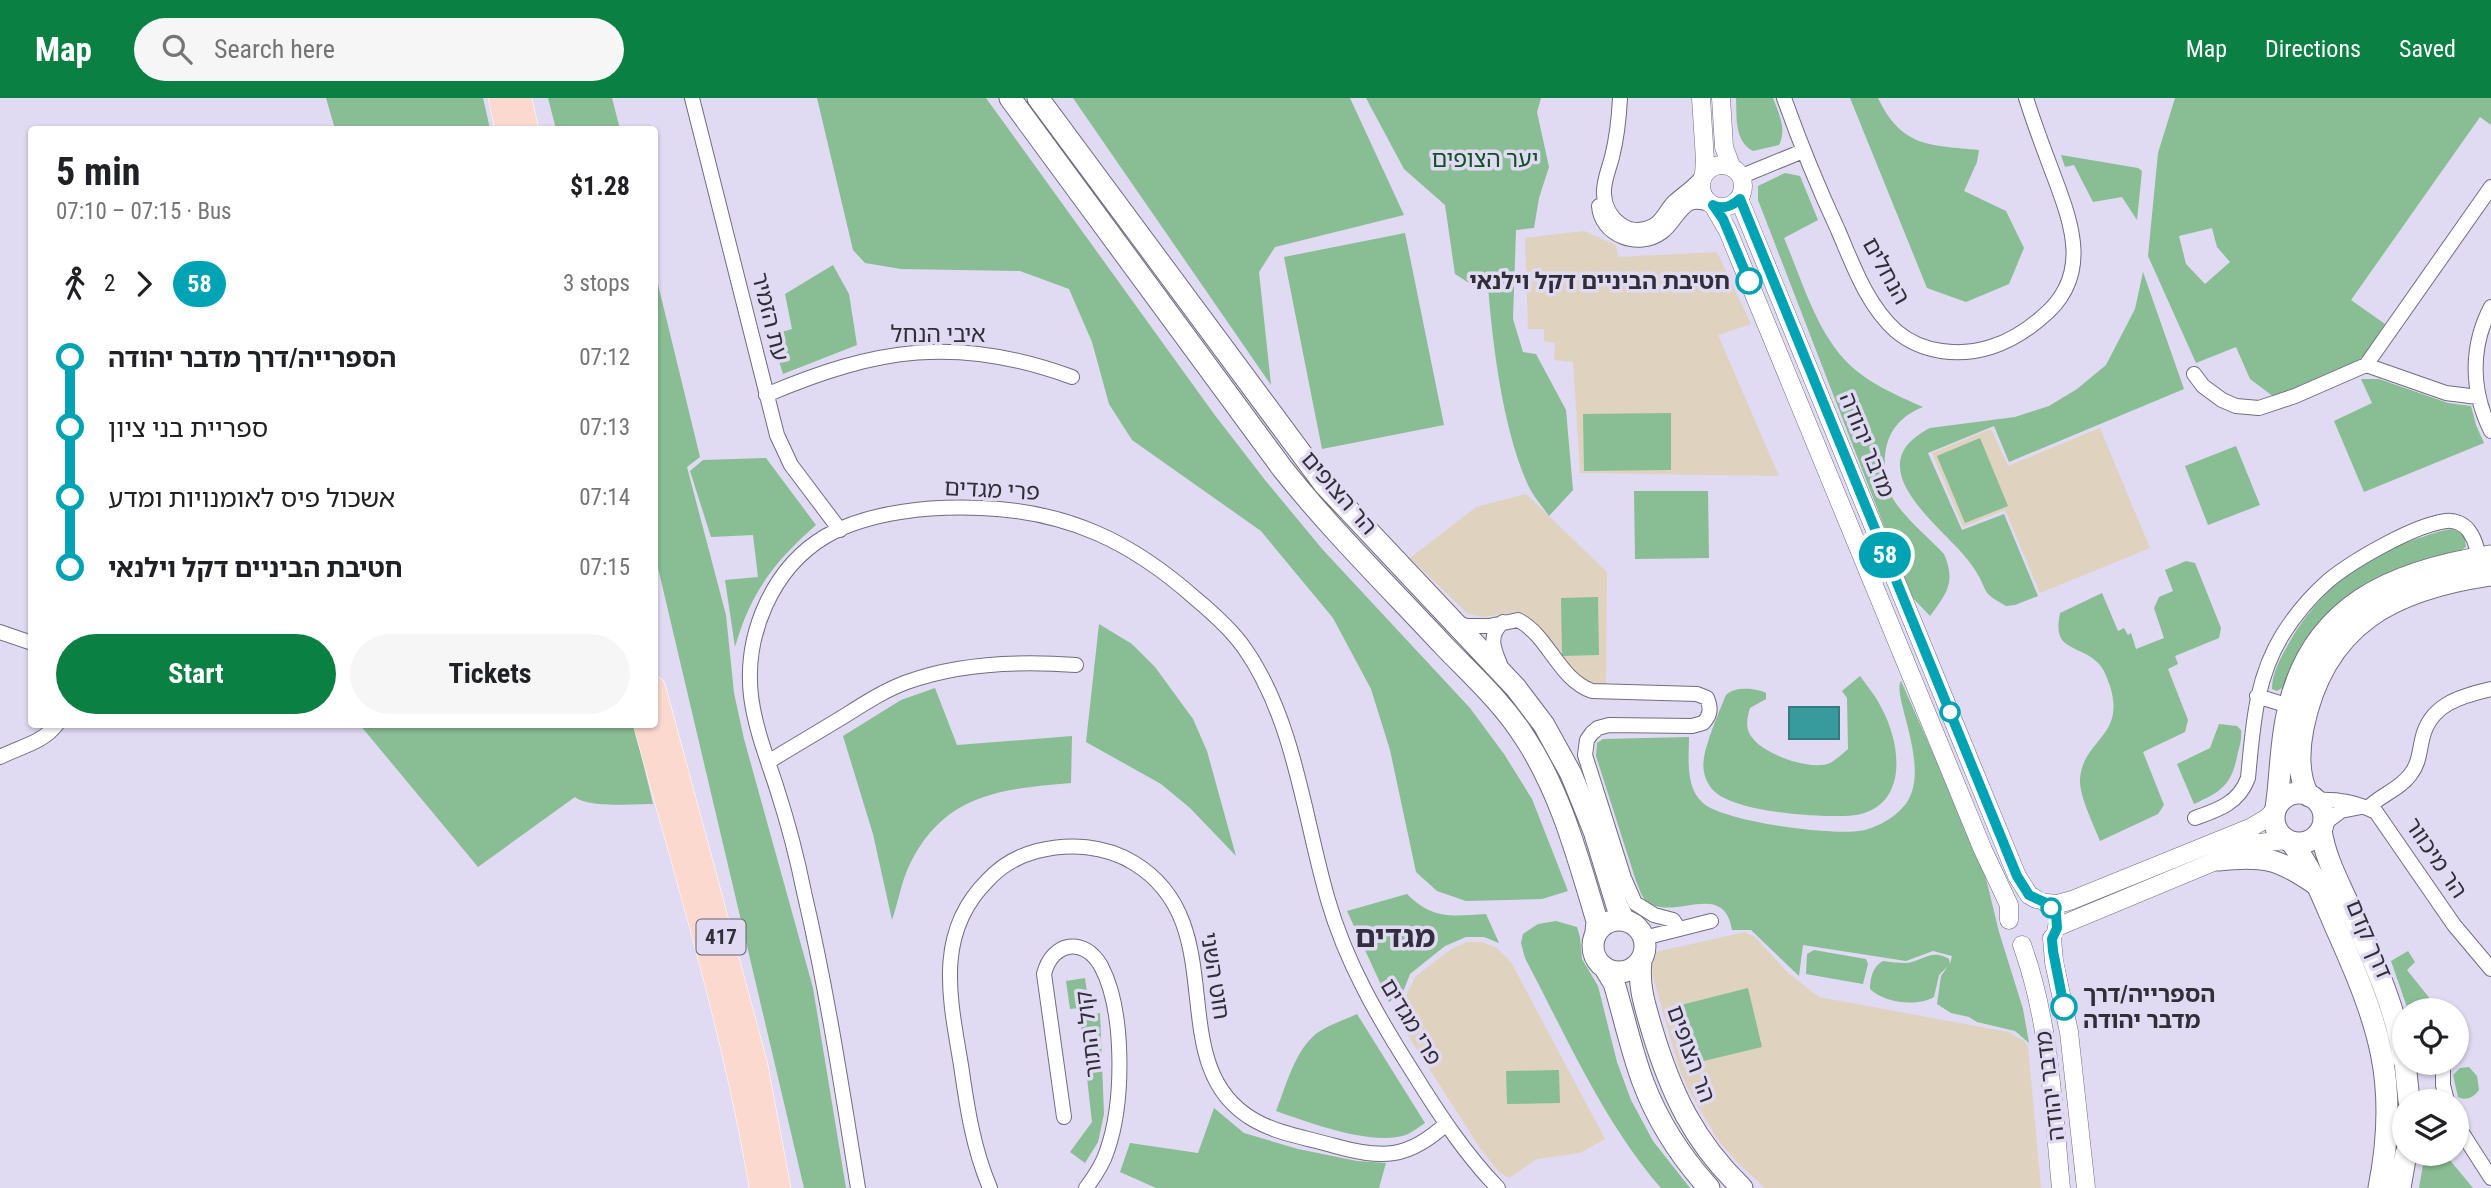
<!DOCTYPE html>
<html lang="en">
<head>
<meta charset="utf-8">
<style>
  body { margin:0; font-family:"Roboto Condensed","Noto Sans Hebrew",sans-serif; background:#f6f6f6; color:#202124; height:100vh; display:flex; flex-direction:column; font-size:26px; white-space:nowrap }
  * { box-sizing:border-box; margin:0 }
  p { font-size:23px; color:#757577 }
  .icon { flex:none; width:38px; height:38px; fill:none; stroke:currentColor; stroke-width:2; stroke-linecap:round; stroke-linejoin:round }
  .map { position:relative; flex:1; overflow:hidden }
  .details { position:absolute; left:28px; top:28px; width:630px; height:602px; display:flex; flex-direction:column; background:#fff; border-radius:7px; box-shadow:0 2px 5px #0004 }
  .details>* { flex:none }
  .badge { padding:0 14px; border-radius:23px; font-size:24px; line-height:46px }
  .tools { position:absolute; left:2392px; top:900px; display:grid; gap:14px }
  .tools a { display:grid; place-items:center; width:77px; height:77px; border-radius:50%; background:#fff; box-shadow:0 2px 5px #0004; font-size:35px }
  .map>.badge { position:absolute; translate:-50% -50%; box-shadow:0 0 0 4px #fff }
  .legs { display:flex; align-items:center; gap:10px; height:77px; padding:0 28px; font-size:23px }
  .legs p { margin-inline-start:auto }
  .summary { display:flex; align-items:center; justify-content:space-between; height:119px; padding:0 28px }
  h1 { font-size:38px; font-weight:700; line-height:52px }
  .cta { display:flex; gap:14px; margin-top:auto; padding:14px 28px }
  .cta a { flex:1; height:80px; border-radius:42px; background:#0b8043; color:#fff; font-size:28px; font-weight:700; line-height:80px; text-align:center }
  .cta a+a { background:#f6f6f6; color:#202124 }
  ul { padding:0 28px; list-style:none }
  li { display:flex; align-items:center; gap:24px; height:70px; font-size:26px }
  li i { display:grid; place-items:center; width:10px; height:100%; margin:0 9px; background:currentColor }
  li i::after { content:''; width:18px; height:18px; margin:-9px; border:5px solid; border-radius:50%; background:#fff }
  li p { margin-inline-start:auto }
  li:first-child i { background:linear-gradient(#0000 50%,currentColor 0) }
  li:last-child i { background:linear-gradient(currentColor 50%,#0000 0) }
  header { display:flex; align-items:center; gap:42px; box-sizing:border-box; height:98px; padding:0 35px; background:#0b8043; color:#fff }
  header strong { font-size:33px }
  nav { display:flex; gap:38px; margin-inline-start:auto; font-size:24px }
  .search { width:490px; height:63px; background:#f6f6f6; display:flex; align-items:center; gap:18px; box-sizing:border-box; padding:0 24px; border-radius:38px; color:#757577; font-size:26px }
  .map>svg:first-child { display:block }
</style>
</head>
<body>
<header>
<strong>Map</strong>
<div class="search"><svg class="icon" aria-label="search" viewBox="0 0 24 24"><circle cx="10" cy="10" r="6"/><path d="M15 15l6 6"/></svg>Search here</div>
<nav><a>Map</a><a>Directions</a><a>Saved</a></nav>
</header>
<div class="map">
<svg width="2491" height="1090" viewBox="0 0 2491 1090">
  <rect width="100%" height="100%" fill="#e0daf2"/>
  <path fill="#dfd3bf" d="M1584 133 1616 147 1618 159 1717 154 1751 226 1718 237 1779 378 1580 375 1573 264 1554 262 1555 245 1544 243V231H1528L1525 140Z
    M2100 330 2150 450 2040 495 2005 412 1963 429 1932 355 1991 331 2008 368Z
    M1526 396 1607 474 1606 587 1589 584 1574 575 1519 514 1482 519 1467 515 1410 460 1476 409Z
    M1745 834 1755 839 1788 875 1819 899 2008 934 2024 943 2028 948 2041 1090H1765L1736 1063 1718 1042 1687 989 1678 967 1653 879 1652 865 1656 854Z
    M1466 844H1482L1497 850 1511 864 1605 1041 1580 1055 1537 1061 1509 1080 1499 1074 1480 1050 1391 911 1404 901 1416 878 1450 852Z"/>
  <path fill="#89bd93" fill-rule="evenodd" d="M326 0H483L490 31H335Z
    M548 0H612L620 31H556Z
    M817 0H986L1214 316 1265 382 1323 452 1470 610 1504 656 1532 701 1568 793 1542 801 1466 803 1437 793 1416 774 1390 652 1371 591 1333 520 1261 433 1132 342 1109 306 1092 244 1069 191 1020 173 901 171 865 165 853 152Z
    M1073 0H1350L1404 117 1275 149 1259 174 1271 287Z
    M1366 0H1541L1537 14 1549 69 1539 100 1534 130 1516 132 1513 221 1523 254 1536 256 1566 312 1573 392 1549 418C1542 408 1533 398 1528 387 1503 331 1493 250 1488 189L1477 190 1455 176 1445 107 1404 71Z
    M1736 0H1773C1779 16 1787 31 1779 47L1753 53C1734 43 1737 19 1736 0Z
    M1850 0H1878C1902 50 1930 47 1979 52L1977 64 1964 93 2006 113 2024 150 2009 186 1966 204 1927 190Z
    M2175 0H2491V27L2480 19 2351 202 2385 226 2365 256 2353 267 2274 299 2250 281 2236 249 2196 265 2148 158 2158 55ZM2212 130 2217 149 2230 164 2205 186 2186 166 2179 138Z
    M2061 57 2138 70 2142 73 2137 122 2122 99 2093 104 2074 67 2065 69Z
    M1785 75 1800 78 1818 122 1784 140C1801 180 1815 229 1844 261 1865 284 1896 297 1923 309 1892 321 1881 346 1886 378 1888 387 1890 397 1895 404 1908 423 1928 439 1944 456 1956 484 1947 495 1930 518L1911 498 1758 102V88Z
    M1405 135 1444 327 1322 351 1284 159Z
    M833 167 849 196 857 247 783 276 771 237 792 231 785 196Z
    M655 174 700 359 687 369 726 517 734 595 744 641 813 890 846 1090H804L655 457Z
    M2143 174 2184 291 2009 364 1994 328 1928 355 1962 432 2004 416 2038 498 2015 507 2006 508C2000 504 1993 501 1988 496 1984 491 1982 483 1978 477 1974 469 1968 462 1962 455 1932 421 1859 366 1930 330L2015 319 2049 308 2077 291 2106 267 2135 211Z
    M2361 281H2379L2448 305 2471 308 2476 327 2484 345 2364 394 2334 323 2372 305Z
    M1671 315V372L1584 373 1583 316Z
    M1980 340 2008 408 1965 425 1937 358Z
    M2236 348 2260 407 2208 427 2185 368Z
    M766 360 816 427C773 465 751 494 735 549L725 482 758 479 753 437 711 439 690 373 703 362Z
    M1634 393H1708L1709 460 1635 461Z
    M2453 431 2464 436 2466 449 2460 453C2400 465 2341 490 2305 542 2295 557 2290 574 2282 590L2277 593 2272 591C2272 575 2281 559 2289 545 2317 495 2361 459 2416 441 2429 437 2440 432 2453 431Z
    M2186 463 2195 465 2221 530 2219 540 2175 558 2178 566 2168 571 2188 622 2185 634 2143 654 2164 707 2158 716 2100 743C2094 727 2079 698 2080 681 2083 641 2126 639 2110 588 2107 580 2104 570 2097 564 2076 545 2052 554 2060 515L2102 495 2118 533 2124 530 2128 537 2131 535 2136 551 2164 540 2154 510 2159 499 2173 493 2165 472Z
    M1598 499 1599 557 1562 558 1561 500Z
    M1099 526 1132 546 1155 569 1193 621 1207 653 1236 758 1190 710 1161 686 1086 644Z
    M1860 578C1867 588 1876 598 1881 609 1904 651 1908 716 1845 718 1815 719 1731 714 1712 691 1699 675 1703 658 1709 641 1710 636 1725 599 1726 597 1734 588 1757 590 1766 595V601L1750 610C1748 616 1746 625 1748 632 1754 654 1810 674 1830 665 1836 662 1843 655 1848 651L1847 600 1842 593Z
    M1901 583 1983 768 1999 834 2023 911 2029 945 2015 933 1977 924 1969 919 1951 915 1937 906 1941 878 1948 868 1939 877 1934 899C1917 909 1884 905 1870 891 1870 880 1873 868 1883 863 1890 864 1898 865 1906 865 1922 864 1931 850 1949 861L1950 866 1952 858 1933 853 1906 863 1803 847 1799 878 1751 832H1732C1724 780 1672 825 1646 803 1641 798 1639 789 1636 783L1596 658 1597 645 1603 641 1689 639C1689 661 1685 689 1703 705 1724 724 1837 739 1865 732 1880 728 1895 719 1905 707 1933 671 1891 597 1901 583Z
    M935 590 957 647 1072 638 1071 685C1000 691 942 696 908 770 901 786 898 805 892 822L873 736 843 638 901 602Z
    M2219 626 2237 628 2241 632C2242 640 2240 647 2238 654 2232 686 2223 693 2194 706L2177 666 2210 650Z
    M360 627H634L653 706C635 706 588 710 575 699L478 769Z
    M1407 796C1433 822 1451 818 1486 816L1499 845 1484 839H1466L1445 848 1410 876 1403 894 1389 904 1347 813Z
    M1556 823 1577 829 1580 839 1582 861 1598 888 1617 964 1631 1002 1653 1043 1690 1090H1661C1604 1025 1565 936 1525 860L1521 845 1523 836 1538 826Z
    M1814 852 1866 861 1868 866 1863 886 1806 876 1807 856Z
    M2408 853 2415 864 2407 872 2439 912H2408L2391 863Z
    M1085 880 1089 909 1070 911 1066 883Z
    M1748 890 1762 949 1687 967 1673 909Z
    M1100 915 1104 1016 1098 1044 1085 1065 1070 1054 1092 1024 1080 918Z
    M1357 916 1425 1025C1419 1029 1412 1034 1406 1037 1371 1048 1310 1025 1276 1013 1286 988 1295 952 1317 935 1329 927 1344 922 1357 916Z
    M2469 969 2477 978 2479 992C2473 1000 2466 1003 2458 999L2453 977 2460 970Z
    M1559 972 1560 1005 1507 1006 1506 973Z
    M1214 1010 1244 1035 1298 1051 1357 1063 1386 1065 1379 1090H1156L1120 1074 1130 1045 1198 1055Z
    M2425 1055H2444L2473 1090H2419Z"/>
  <path fill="#379b9d" stroke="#357a7f" stroke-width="2" d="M1789 609H1839V641H1789Z"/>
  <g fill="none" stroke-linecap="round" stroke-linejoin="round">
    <g stroke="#726c82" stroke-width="16">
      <path id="minor" d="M692 0 777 337 791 367 840 432
        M1620 0C1619 20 1617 39 1612 59 1609 71 1603 84 1604 96 1605 120 1629 141 1653 128 1663 123 1666 112 1674 104 1684 95 1694 89 1702 79
        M1784 0C1800 45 1818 89 1838 132 1853 167 1867 207 1896 233 1922 255 1959 259 1991 249 2010 243 2026 233 2041 220 2096 176 2069 119 2049 65 2041 44 2033 22 2026 0
        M1742 78 1803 53
        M1599 108C1601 137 1638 152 1662 134 1673 126 1677 113 1688 106 1695 102 1703 104 1710 106
        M2491 209C2470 249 2471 293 2491 333
        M2366 267 2446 295 2478 299
        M2194 276 2203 288 2222 302 2236 308 2259 310 2295 298 2366 267 2491 89
        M766 297C876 250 957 237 1072 279
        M1456 525 1467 528H1489L1518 522C1549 538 1558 581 1592 593L1697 596 1707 600C1711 610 1711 617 1703 625L1692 628 1609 627 1598 630 1592 635 1587 642 1585 657 1624 780 1635 805 1654 817 1673 822 1679 831
        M0 534 32 545
        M1500 566C1493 550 1488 537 1503 524
        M2257 598 2289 608
        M0 659C19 649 43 645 57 626
        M768 664C794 648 820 633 846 617 865 605 885 592 907 584 959 565 1021 563 1076 567
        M2316 702C2339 701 2355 704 2376 714L2454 827 2491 871
        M2368 710C2380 697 2399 692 2410 677 2419 666 2419 655 2422 642 2429 607 2460 598 2491 591
        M2195 720C2218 712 2239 705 2248 680 2253 629 2255 581 2283 536 2295 517 2311 498 2328 483 2352 463 2414 427 2446 423 2455 422 2464 426 2469 433 2476 443 2480 457 2477 468
        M2322 727 2341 713 2361 709
        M1644 840 1711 823
        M2443 964V987L2447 1003
        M1064 1019 1044 876C1052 844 1084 838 1101 868 1125 913 1124 1005 1107 1053 1103 1066 1095 1078 1086 1090
        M2457 1027 2491 1080
        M858 1090C842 991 827 892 804 794 797 759 788 725 777 691 767 660 755 630 751 598 744 537 772 470 826 438 870 413 932 408 981 410 1068 413 1132 444 1196 501 1214 516 1232 532 1245 551 1295 623 1304 720 1328 802 1346 865 1379 921 1414 976 1439 1016 1465 1056 1498 1090
        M990 1090C973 1050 967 1009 961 967 950 901 934 835 988 782 1001 768 1018 758 1037 753 1069 745 1105 747 1134 765 1236 827 1159 968 1254 1022 1278 1036 1308 1040 1335 1048 1382 1061 1408 1061 1446 1026"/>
    </g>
    <g stroke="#726c82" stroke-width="19">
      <path id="tertiary" d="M1701 0 1705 62 1704 76
        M1721 0 1724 49 1731 68
        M1701 88a21 21 0 1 1 42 0a21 21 0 1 1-42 0Z
        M1739 101 2017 778 2029 797 2036 801
        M1713 107 1728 133 1983 752 2009 807V822
        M2046 805 2058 806 2072 802 2252 729 2267 720 2275 712
        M2057 829 2259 745 2286 742
        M2052 840 2054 864 2069 934 2086 1090
        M2022 847C2050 924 2053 1009 2061 1090"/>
    </g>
    <g stroke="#726c82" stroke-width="23">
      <path id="secondary" d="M1010 0 1282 370C1332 433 1389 489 1444 548 1472 577 1503 605 1525 640 1561 695 1578 760 1597 823L1596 834
        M1038 0 1324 386 1516 590 1544 627 1571 676 1582 703 1594 733 1617 808 1624 822
        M2274 720a25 25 0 1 1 50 0a25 25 0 1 1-50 0Z
        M2309 698C2297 679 2299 650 2303 630 2324 525 2394 491 2491 477
        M2276 710C2281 678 2280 645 2288 613 2311 507 2393 473 2491 458
        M2321 732C2325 760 2339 785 2351 812 2373 861 2396 910 2404 963
        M2291 744C2312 770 2323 800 2336 830 2379 926 2400 984 2379 1090
        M2218 762C2262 757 2278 760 2314 785
        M1593 848a26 26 0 1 1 52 0a26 26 0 1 1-52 0Z
        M1641 863C1638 888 1645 908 1652 932 1671 995 1694 1044 1742 1090
        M1606 872 1614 885C1624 918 1631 952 1643 984 1658 1024 1681 1059 1709 1090
        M2405 964 2409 1003
        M2400 1090 2406 1055"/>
    </g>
    <g stroke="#fff" stroke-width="24">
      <path id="primary" d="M500 0 507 32
        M520 0 527 32
        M654 590 756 967 779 1090
        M645 626C687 780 735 933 761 1090"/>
    </g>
    <use href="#minor" stroke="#fff" stroke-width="14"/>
    <use href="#tertiary" stroke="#fff" stroke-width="18"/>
    <use href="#secondary" stroke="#fff" stroke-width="21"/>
    <use href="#primary" stroke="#fbd9cf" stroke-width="23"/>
  </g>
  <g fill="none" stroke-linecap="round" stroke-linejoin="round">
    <g stroke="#fff" stroke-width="16">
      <path id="line-1" d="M1749 183 1723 121 1713 107C1722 112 1732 108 1740 101L2017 778 2029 797 2044 804 2056 816 2057 830 2052 841 2053 853 2064 909"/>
    </g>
    <use href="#line-1" stroke="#00a3b4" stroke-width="10"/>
  </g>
  <g fill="#fff" stroke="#00a3b4" stroke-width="3.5">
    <circle cx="1749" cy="183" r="12"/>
    <circle cx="1950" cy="614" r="9"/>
    <circle cx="2051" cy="810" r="9"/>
    <circle cx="2064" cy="909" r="12"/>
  </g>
  <g text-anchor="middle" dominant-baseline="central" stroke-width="7" stroke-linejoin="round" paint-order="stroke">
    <rect fill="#e0daf2" stroke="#666270" stroke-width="2" x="696.5" y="821.5" width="49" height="35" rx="5"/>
    <g font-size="21" font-weight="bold" fill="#312e38">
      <text x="721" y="839">417</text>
    </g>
    <g font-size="23" fill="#105125" stroke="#e0daf2">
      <text x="1485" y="61">יער הצופים</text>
    </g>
    <g font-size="23" fill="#312e38" stroke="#e0daf2">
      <text transform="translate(1886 173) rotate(61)">הנחלים</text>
      <text transform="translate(770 219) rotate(76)">עת הזמיר</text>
      <text x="938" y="236">איבי הנחל</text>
      <text transform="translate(1867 347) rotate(68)">מדבר יהודה</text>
      <text transform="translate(992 392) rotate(3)">פרי מגדים</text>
      <text transform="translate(1339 395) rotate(49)">הר הצופים</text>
      <text transform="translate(2436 760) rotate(56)">הר מיכוור</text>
      <text transform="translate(2369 841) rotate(67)">דרך קדם</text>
      <text transform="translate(1215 878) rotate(81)">חוט השני</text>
      <text transform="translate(1411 924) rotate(59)">פרי מגדים</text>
      <text transform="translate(1089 936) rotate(-97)">קול התור</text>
      <text transform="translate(1691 956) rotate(70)">הר הצופים</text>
      <text transform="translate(2050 988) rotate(-97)">מדבר יהודה</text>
    </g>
    <g font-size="23" font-weight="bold" fill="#312e38" stroke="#e0daf2" text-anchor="end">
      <text x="1730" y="183">חטיבת הביניים דקל וילנאי</text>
      <text x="2083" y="896" text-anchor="start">הספרייה/דרך<tspan x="2083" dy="26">מדבר יהודה</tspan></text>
    </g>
    <g font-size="30" font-weight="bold" fill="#322d3f" stroke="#e0daf2">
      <text x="1395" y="838">מגדים</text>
    </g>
  </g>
</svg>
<div class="tools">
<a><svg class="icon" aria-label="locate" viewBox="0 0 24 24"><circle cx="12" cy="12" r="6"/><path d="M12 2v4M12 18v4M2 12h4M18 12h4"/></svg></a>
<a><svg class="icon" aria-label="layers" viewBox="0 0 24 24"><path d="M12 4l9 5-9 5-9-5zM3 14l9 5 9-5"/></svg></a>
</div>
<b class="badge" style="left:1885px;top:457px;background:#00a3b4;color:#fff">58</b>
<section class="details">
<div class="summary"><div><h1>5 min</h1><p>07:10 – 07:15 · Bus</p></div><b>$1.28</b></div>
<div class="legs"><svg class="icon" aria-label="walk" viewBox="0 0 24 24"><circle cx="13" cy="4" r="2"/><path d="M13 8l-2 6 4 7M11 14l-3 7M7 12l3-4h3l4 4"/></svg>2<svg class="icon" aria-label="forward" viewBox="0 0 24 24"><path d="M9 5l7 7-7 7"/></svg><b class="badge" style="background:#00a3b4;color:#fff">58</b><p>3 stops</p></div>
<ul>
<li><i style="color:#00a3b4"></i><b>הספרייה/דרך מדבר יהודה</b><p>07:12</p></li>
<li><i style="color:#00a3b4"></i><span>ספריית בני ציון</span><p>07:13</p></li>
<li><i style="color:#00a3b4"></i><span>אשכול פיס לאומנויות ומדע</span><p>07:14</p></li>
<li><i style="color:#00a3b4"></i><b>חטיבת הביניים דקל וילנאי</b><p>07:15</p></li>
</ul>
<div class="cta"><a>Start</a><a>Tickets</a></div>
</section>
</div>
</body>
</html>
